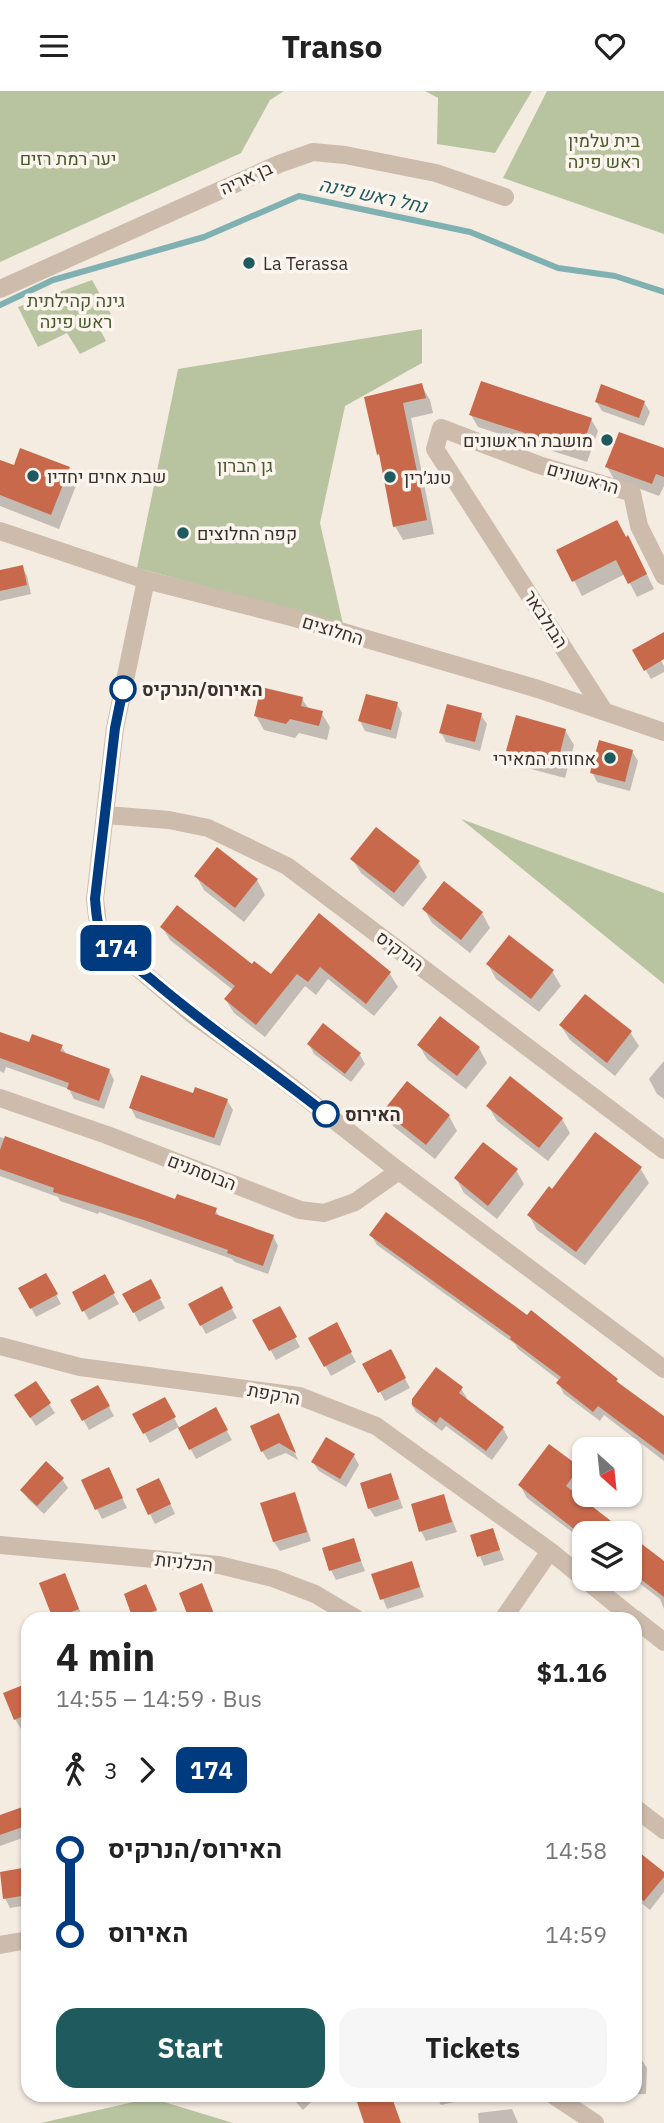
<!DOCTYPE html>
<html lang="en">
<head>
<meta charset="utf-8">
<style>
  body { margin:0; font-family:"IBM Plex Sans",Heebo,sans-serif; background:#f6f6f6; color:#222; height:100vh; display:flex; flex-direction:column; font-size:26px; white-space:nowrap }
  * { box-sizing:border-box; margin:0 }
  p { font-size:23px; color:#767676 }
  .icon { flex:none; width:38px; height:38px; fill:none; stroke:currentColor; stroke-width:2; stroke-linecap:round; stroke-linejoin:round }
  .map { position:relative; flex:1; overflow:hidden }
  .panel { position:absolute; left:21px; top:1521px; width:621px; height:490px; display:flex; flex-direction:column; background:#fff; border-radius:21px; box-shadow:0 2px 5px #0004 }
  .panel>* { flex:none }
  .badge { padding:0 14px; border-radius:10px; font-size:24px; line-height:46px }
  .needle { width:46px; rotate:153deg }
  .tools { position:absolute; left:572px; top:1346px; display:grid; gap:14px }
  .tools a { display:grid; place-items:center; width:70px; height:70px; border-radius:14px; background:#fff; box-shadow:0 2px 5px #0004; font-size:35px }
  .map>.badge { position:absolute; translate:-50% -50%; box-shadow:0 0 0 4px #fff }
  .legs { display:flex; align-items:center; gap:10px; height:77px; padding:0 35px; font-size:23px }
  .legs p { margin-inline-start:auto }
  .headline { display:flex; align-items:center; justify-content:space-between; height:119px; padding:0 35px }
  h1 { font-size:38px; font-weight:700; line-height:52px }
  .button { display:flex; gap:14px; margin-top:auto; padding:14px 35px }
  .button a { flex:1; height:80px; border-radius:21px; background:#1f5a5e; color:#fff; font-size:28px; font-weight:700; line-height:80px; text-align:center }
  .button a+a { background:#f6f6f6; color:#222 }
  ul { padding:0 35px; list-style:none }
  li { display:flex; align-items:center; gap:24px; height:84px; font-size:26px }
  li i { display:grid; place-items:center; width:10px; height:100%; margin:0 9px; background:currentColor }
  li i::after { content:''; width:18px; height:18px; margin:-9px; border:5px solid; border-radius:50%; background:#fff }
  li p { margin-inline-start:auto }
  li:first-child i { background:linear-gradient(#0000 50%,currentColor 0) }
  li:last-child i { background:linear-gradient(currentColor 50%,#0000 0) }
  header { display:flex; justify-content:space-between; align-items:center; height:91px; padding:0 35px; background:#fff; font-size:32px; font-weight:700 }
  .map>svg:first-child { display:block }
</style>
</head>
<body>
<header><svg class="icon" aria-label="menu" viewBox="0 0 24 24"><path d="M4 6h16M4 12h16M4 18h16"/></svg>Transo<svg class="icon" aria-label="heart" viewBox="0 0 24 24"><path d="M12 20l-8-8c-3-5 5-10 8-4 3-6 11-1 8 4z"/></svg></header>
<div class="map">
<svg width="664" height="2032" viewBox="0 0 664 2032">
  <rect width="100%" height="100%" fill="#f4ebe1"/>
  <path fill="#b8c4a0" d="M0 0H284L270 9 241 62 0 171Z
    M425 0H532L495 62 437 53 438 7Z
    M547 0H664V143L503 87Z
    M92 189 111 223 96 231 106 250 80 263 67 242 38 256 18 216Z
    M422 238V272L345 315 320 432 343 533 137 477 178 278Z
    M461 728 664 802V893Z
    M151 2007 233 2032H41Z"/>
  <path fill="#0003" d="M421 294 430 309 433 322 411 327 434 443 403 449 395 435 382 368 366 307Z
    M596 310 644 311 650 321 644 335 602 320Z
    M471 324 591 328 598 340 587 371 478 336Z
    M664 359V395L659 405 614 388 607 376Z
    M0 371 15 376 69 378 77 392 59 438 0 415Z
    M626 448 636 461 654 498 637 506 625 483 582 505 559 460Z
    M22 476 27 485 31 503 0 510V481Z
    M651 551 664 575V581L651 588 635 560Z
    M302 608 309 618 321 621 330 636 327 649 299 642 295 647 264 639 256 625Z
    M397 613 402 622 396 648 365 640 360 630Z
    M481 624 487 633 480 660 446 651 441 641Z
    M565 639 574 654 565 687 516 674 508 660Z
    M632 660 638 670 630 700 597 691 592 681Z
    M352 768 418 771 427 786 403 816 361 782Z
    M196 785 257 789 265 804 244 831 204 799Z
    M424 818 482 822 490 837 470 862 432 832Z
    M319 825 390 883 398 896 374 925 328 888 316 904 305 895 265 946 234 922 226 909 233 899 170 849 162 836 271 886Z
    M488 873 552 880 561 895 539 921 496 888Z
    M561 935 630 941 639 955 615 985 570 949Z
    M0 943 30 954 61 955 67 964 109 979 114 989 104 1018 74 1008 69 998 6 976 4 982 0 980Z
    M309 953 360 964 365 973 351 991 314 963Z
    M419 954 479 957 487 972 466 998 427 968Z
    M664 970V1008L657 1003 649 988Z
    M194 1004 227 1009 233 1019 220 1055 136 1027 131 1017Z
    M488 1015 562 1028 570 1042 548 1070 497 1030Z
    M385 1021 449 1025 457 1040 435 1068 393 1035Z
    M0 1046 40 1058 176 1111 215 1119 220 1126 273 1145 278 1155 268 1183 235 1171 232 1168 99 1121 98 1123 60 1110 58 1106 0 1085Z
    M640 1077 649 1092 585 1174 537 1139 529 1124 553 1100Z
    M516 1079 524 1093 497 1128 464 1102 456 1087Z
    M371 1144 617 1289 619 1294 664 1326V1370L604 1324 600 1330 564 1303 558 1292 560 1290 518 1258 515 1253 377 1154Z
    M46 1185 61 1213 36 1226 21 1198Z
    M104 1185 119 1213 89 1229 74 1202Z
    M150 1190 165 1217 139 1231 125 1204Z
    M221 1198 237 1227 206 1243 190 1214Z
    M279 1217 300 1256 276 1269 255 1230Z
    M336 1234 356 1271 331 1285 310 1247Z
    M390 1260 410 1297 385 1310 365 1274Z
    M436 1279 461 1298 467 1307 465 1309 503 1337 508 1347 492 1369 446 1335 442 1340 416 1321 411 1312Z
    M98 1296 114 1325 89 1339 73 1309Z
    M164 1308 180 1338 215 1319 232 1349 196 1368 179 1336 150 1352 135 1324Z
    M49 1313 55 1322 36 1335 22 1314Z
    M283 1334 298 1369 286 1362 268 1369 262 1360Z
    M549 1355 579 1378 584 1387V1392L575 1405 624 1442H584V1450L527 1407 520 1394Z
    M354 1365 359 1374 346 1396 319 1380 313 1371Z
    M391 1384 403 1417 375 1426 369 1417Z
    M62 1388 68 1397 44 1423 28 1408 22 1399Z
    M113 1388 127 1417 102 1428 83 1390Z
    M138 1399H164L175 1423 155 1433Z
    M294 1403 299 1413 311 1450 280 1460 274 1451 262 1413Z
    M443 1405 457 1441 426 1450 421 1440 413 1414Z
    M492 1439 504 1469 484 1475 472 1445Z
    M630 1446 664 1472V1518L660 1508 630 1485Z
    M353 1449 365 1480 336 1489 331 1479Z
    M411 1472 424 1506 387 1518 374 1484Z
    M41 1493 69 1494 83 1527 55 1528Z
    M126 1504 151 1505 160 1528H135Z
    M263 1522 266 1528H248Z
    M28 1599V1635L21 1638 15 1628Z
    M28 1708V1745L0 1755V1726L24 1718 22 1710Z
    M635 1760 664 1784V1801L650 1819 635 1807Z
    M28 1778V1814L10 1817 5 1807Z
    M635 1969H642L647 1977 646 2003H635Z
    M290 2004H308L312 2010 303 2019Z
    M435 2004H467L468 2008 441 2014Z
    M512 2018 518 2032H479L478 2022Z"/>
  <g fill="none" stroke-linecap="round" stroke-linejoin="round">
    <path stroke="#7fb0b2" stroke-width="6" d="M0 214 53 189 204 146 299 105 470 141 558 177 615 185 664 201"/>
  </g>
  <path fill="#c8694b" d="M481 290 592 327 581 360 469 324Z
    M422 292 426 307 403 312 427 429 393 436 379 363 377 364 364 306Z
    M601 293 645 310 639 327 595 311Z
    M619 341 664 357V386L656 383 652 393 605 376Z
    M20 357 70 376 51 424 0 404V369L14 374Z
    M617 429 626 446 628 444 647 483 628 493 616 469 572 491 556 459Z
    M23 474 27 494 0 500V479Z
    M664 541V568L644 580 632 559Z
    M261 596 303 606 301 615 323 620 319 635 290 628 286 633 254 625Z
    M366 603 398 611 391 639 358 630Z
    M447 613 482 622 475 651 439 642Z
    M516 624 566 638 557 674 506 660Z
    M599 649 633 659 625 691 590 682Z
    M376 736 420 770 394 802 350 768Z
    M217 756 258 788 235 817 194 785Z
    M444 790 483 821 461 849 422 818Z
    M177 814 252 873 254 870 271 883 319 822 391 881 366 913 320 876 308 891 297 883 256 934 224 908 235 895 160 836Z
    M509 844 554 879 531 908 486 873Z
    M585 903 632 940 607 972 559 934Z
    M440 925 480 956 457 985 417 954Z
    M323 932 361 962 345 983 307 953Z
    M0 941 29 951 32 943 63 954 60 960 110 978 99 1010 67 998 69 992 0 967Z
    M141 984 193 1002 195 996 228 1008 214 1047 129 1017Z
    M510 985 563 1027 539 1057 486 1015Z
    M407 990 450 1024 426 1054 383 1020Z
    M595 1041 642 1076 576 1161 527 1124 549 1095 552 1098Z
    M5 1045 175 1108 177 1103 217 1117 215 1123 274 1144 263 1175 227 1162 228 1159 144 1129 53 1101 54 1097 0 1078V1059Z
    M483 1051 518 1078 488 1115 454 1087Z
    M386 1121 527 1224 531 1219 618 1288 616 1290 664 1325V1364L598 1315 593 1321 556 1292 561 1286 510 1248 511 1246 369 1144Z
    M46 1182 58 1203 30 1218 18 1197Z
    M105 1183 115 1202 82 1221 72 1201Z
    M151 1188 161 1207 133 1222 122 1203Z
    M222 1195 233 1217 200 1235 188 1213Z
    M280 1215 297 1246 269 1260 252 1229Z
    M337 1231 352 1261 324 1276 308 1247Z
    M391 1258 406 1287 378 1302 362 1273Z
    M436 1276 463 1296 459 1302 504 1336 486 1360 440 1326 436 1332 412 1314V1308Z
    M36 1290 51 1312 30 1327 14 1304Z
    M98 1294 110 1315 82 1330 70 1309Z
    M165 1306 176 1326 143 1343 132 1323Z
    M216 1316 228 1339 189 1359 178 1337Z
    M279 1322 296 1362 279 1352 261 1361 250 1335Z
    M326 1346 355 1363 340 1388 311 1371Z
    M549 1353 580 1376 566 1395 611 1430 602 1442H579L518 1394Z
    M46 1370 64 1387 37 1415 20 1399Z
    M109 1376 123 1407 95 1419 81 1389Z
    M391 1382 399 1408 368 1418 360 1392Z
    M159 1387 171 1413 148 1424 136 1398Z
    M295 1401 307 1441 273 1451 260 1412Z
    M444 1403 452 1431 419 1441 411 1413Z
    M493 1437 500 1459 477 1466 470 1444Z
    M630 1444 664 1470V1506L630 1480Z
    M354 1447 361 1470 329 1480 322 1457Z
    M412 1470 420 1496 380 1509 371 1483Z
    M65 1482 79 1518 53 1528 39 1492Z
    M202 1492 216 1528H189L179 1502Z
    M146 1493 157 1519 133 1528 124 1503Z
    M28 1592V1623L14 1629 3 1602Z
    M28 1714V1734L0 1744V1724Z
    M635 1758 664 1781V1786L644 1810 635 1804Z
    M28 1776V1804L3 1808 0 1781Z
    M378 2004H391L401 2032H364L357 2011Z"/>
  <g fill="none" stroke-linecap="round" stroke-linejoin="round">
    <path stroke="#cdbbac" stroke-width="18" d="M0 198 279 73 313 61 345 64 436 82 505 106
      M0 440 146 489 295 527 538 598 664 641
      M146 489 115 637 95 808 98 833 108 849 121 863 193 924 274 982 399 1080 664 1278
      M604 620 435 358 441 337 539 374 632 402 639 435 664 485
      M106 724 169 729 208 737 287 775 664 1059
      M0 1007 107 1044 300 1119 324 1122 355 1111 399 1080
      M0 1255 80 1276 299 1305 376 1335 550 1460 634 1528
      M0 1454 219 1474 273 1487 315 1503 357 1528
      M503 1528 550 1460
      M635 1528 664 1551
      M635 1717 664 1739
      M0 1854 28 1849
      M553 2004 595 2032"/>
  </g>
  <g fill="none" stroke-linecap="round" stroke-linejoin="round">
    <g stroke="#fff" stroke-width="16">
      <path id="line-1" d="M123 598 115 637 95 808C96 816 96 827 99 835 108 857 133 873 151 888 207 936 268 977 326 1023"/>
    </g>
    <use href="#line-1" stroke="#003b80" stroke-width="10"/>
  </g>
  <g fill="#1f5a5e" stroke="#fbf5ee" stroke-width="2.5">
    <circle cx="249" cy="172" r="7"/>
    <circle cx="607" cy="349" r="7"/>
    <circle cx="33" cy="385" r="7"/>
    <circle cx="390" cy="386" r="7"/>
    <circle cx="183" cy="442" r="7"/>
    <circle cx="610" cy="667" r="7"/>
  </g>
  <g fill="#fff" stroke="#003b80" stroke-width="3.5">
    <circle cx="123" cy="598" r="12"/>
    <circle cx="326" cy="1023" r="12"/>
  </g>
  <g text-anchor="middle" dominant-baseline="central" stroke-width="7" stroke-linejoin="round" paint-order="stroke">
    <g font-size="18" fill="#4a5a2e" stroke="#fbf5ee">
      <text x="604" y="49">בית עלמין<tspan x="604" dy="21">ראש פינה</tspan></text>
      <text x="68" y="67">יער רמת רזים</text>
      <text x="76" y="209">גינה קהילתית<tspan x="76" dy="21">ראש פינה</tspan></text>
      <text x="245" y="374">גן הברון</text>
    </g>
    <g font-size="18" fill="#3b302b" stroke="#fbf5ee">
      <text transform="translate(246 87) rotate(-24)">בן אריה</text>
      <text transform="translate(583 387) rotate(16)">הראשונים</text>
      <text transform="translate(546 528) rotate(57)">הבולבאר</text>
      <text transform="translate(333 539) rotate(17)">החלוצים</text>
      <text transform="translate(400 860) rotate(37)">הנרקיס</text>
      <text transform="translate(202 1081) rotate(21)">הבוסתנים</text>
      <text transform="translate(274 1303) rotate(10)">הרקפת</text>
      <text transform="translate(184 1471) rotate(6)">הכלניות</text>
    </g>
    <g font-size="18" fill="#3b302b" stroke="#fbf5ee" text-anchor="start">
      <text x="263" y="172">La Terassa</text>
      <text x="593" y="349" text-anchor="end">מושבת הראשונים</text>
      <text x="47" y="385">שבת אחים יחדיו</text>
      <text x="404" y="386">טנג׳רין</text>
      <text x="197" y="442">קפה החלוצים</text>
      <text x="596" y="667" text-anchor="end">אחוזת המאירי</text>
    </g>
    <g font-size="18" font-weight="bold" fill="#3b302b" stroke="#fbf5ee" text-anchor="start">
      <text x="142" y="598">האירוס/הנרקיס</text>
      <text x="345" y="1023">האירוס</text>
    </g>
    <g font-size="19" font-style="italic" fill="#1f5a5e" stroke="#fbf5ee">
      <text transform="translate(373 104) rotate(12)">נחל ראש פינה</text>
    </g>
  </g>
</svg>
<div class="tools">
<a><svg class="needle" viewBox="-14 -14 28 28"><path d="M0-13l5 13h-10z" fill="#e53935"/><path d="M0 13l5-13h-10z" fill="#767676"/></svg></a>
<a><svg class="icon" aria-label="layers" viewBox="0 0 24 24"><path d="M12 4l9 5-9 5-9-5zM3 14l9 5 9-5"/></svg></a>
</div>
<b class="badge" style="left:116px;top:857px;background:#003b80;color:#fff">174</b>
<section class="panel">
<div class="headline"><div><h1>4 min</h1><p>14:55 – 14:59 · Bus</p></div><b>$1.16</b></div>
<div class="legs"><svg class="icon" aria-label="walk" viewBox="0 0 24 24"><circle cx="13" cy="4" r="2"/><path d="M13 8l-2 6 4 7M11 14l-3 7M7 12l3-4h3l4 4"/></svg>3<svg class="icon" aria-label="forward" viewBox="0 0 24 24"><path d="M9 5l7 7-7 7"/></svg><b class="badge" style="background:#003b80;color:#fff">174</b></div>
<ul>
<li><i style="color:#003b80"></i><b>האירוס/הנרקיס</b><p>14:58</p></li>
<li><i style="color:#003b80"></i><b>האירוס</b><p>14:59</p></li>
</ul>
<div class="button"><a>Start</a><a>Tickets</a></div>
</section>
</div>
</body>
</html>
